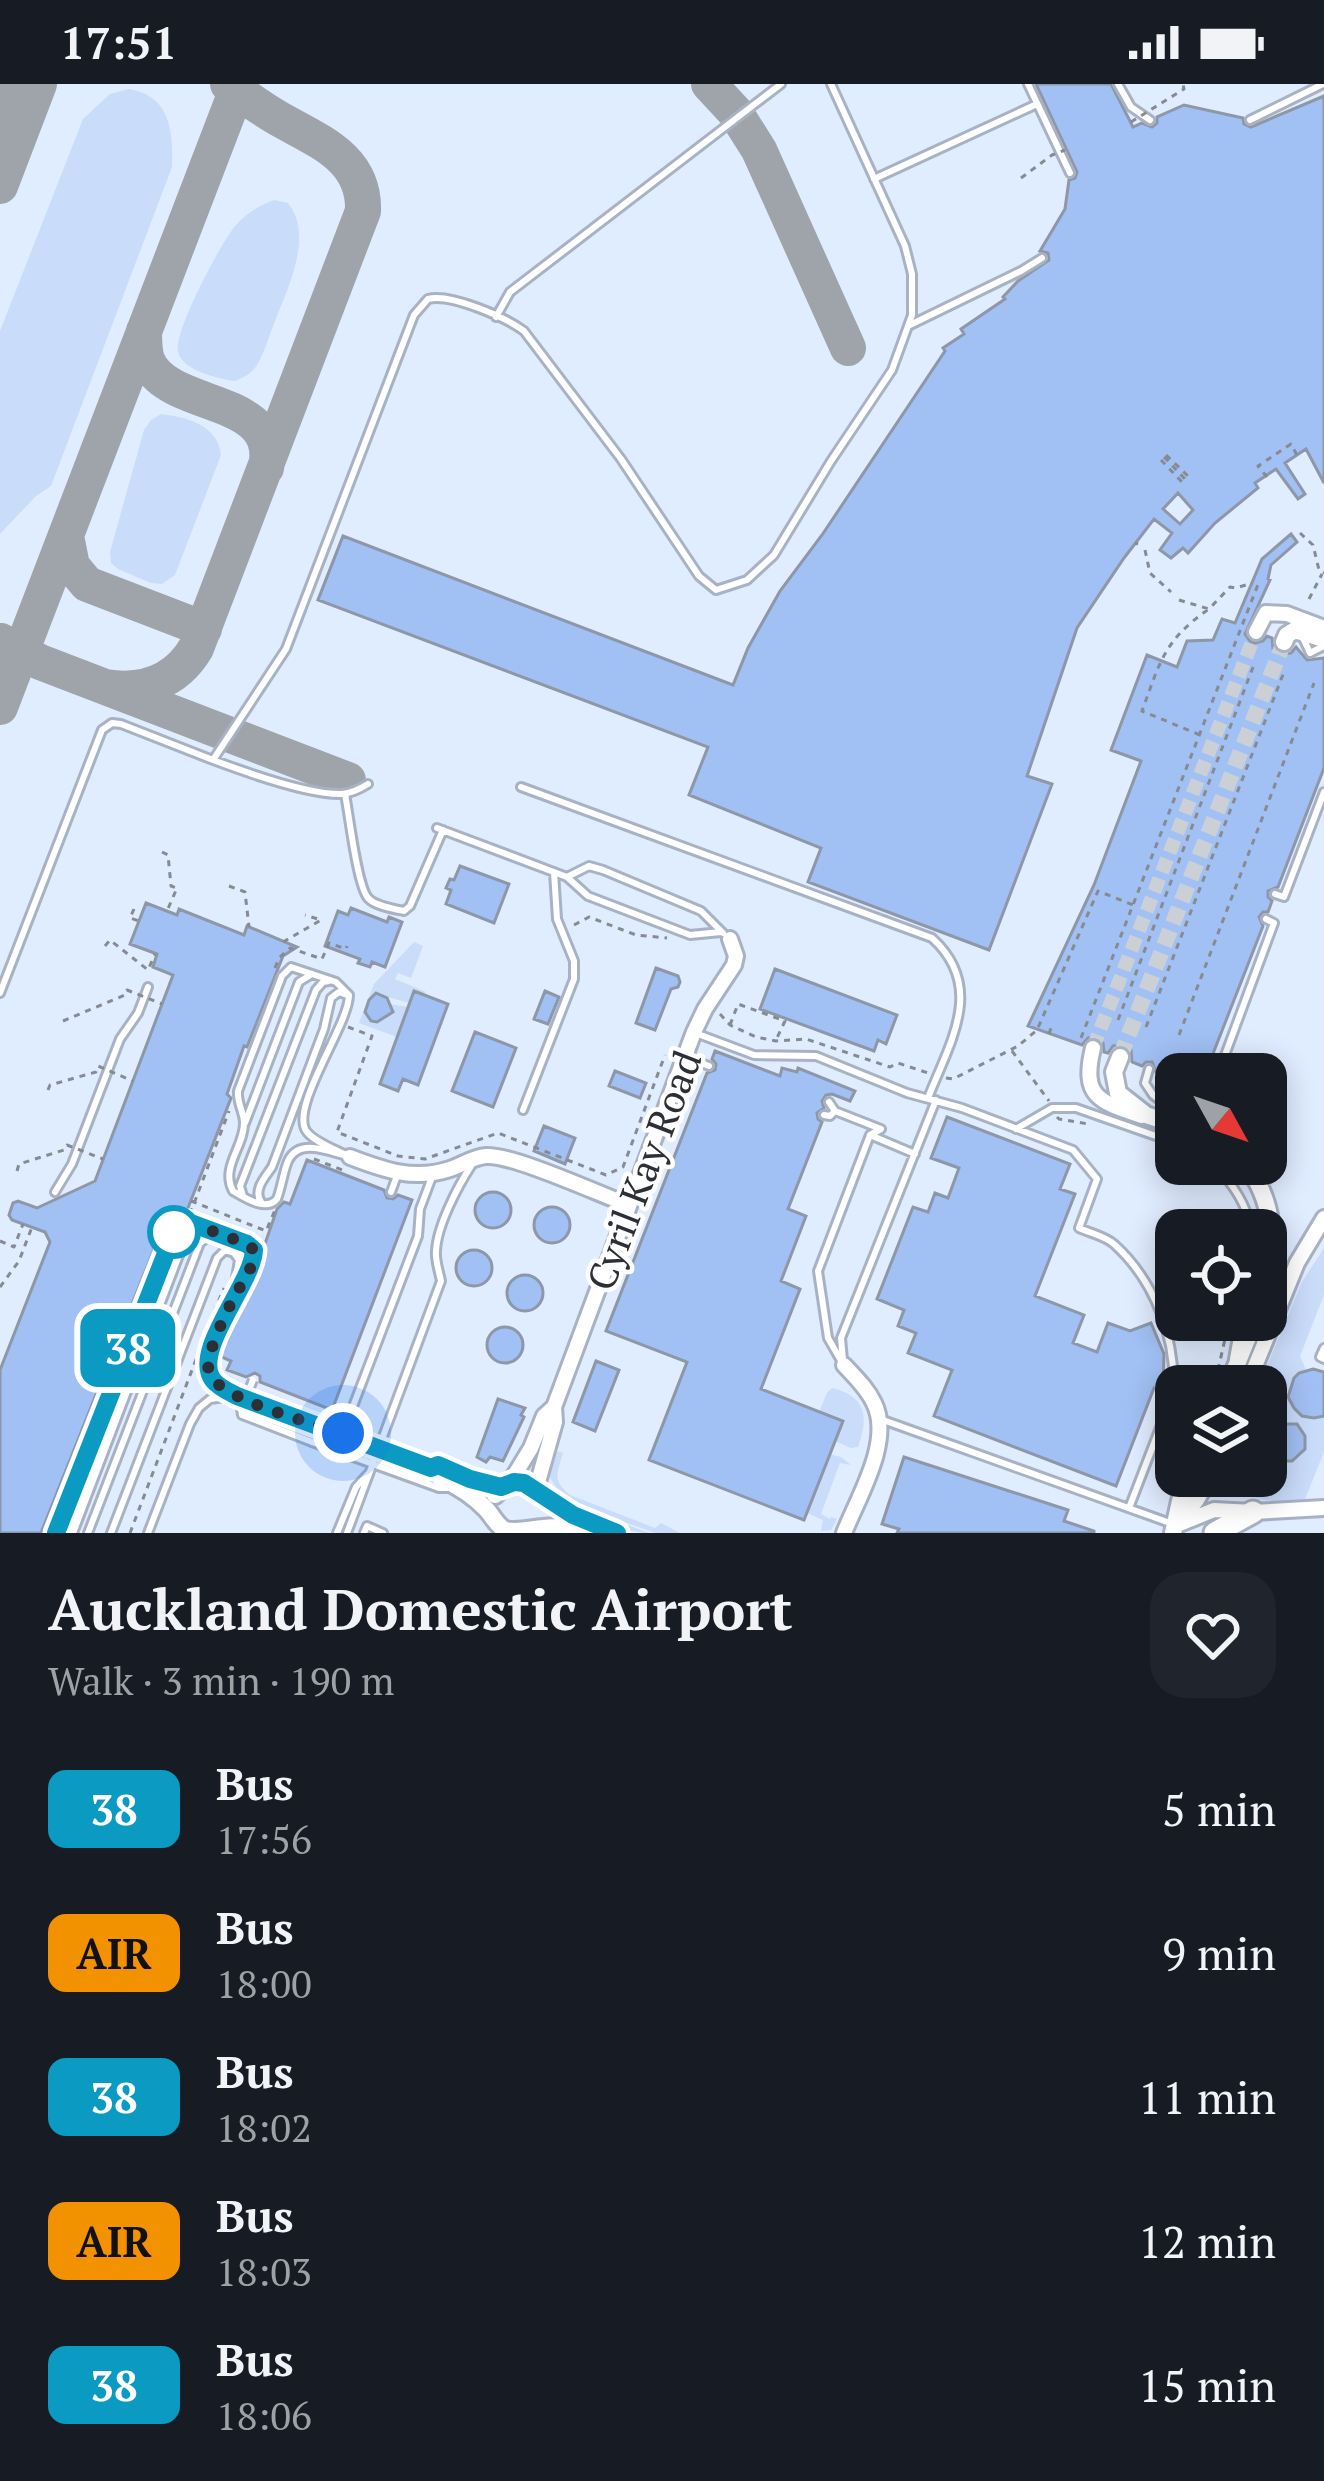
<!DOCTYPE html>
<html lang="en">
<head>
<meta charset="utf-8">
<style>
  body { margin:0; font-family:"PT Serif",serif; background:#20242c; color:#f1f3f6; height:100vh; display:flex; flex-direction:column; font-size:45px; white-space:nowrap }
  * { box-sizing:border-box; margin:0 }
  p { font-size:39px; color:#9ea1a6 }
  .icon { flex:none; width:66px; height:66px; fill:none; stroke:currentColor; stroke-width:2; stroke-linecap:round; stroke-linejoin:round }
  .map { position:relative; height:1449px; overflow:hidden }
  .side { display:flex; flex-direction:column; background:#171b24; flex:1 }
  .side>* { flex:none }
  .badge { padding:0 24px; border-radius:18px; font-size:42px; line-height:78px }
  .needle { width:78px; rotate:130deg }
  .fabs { position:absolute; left:1155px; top:969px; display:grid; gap:24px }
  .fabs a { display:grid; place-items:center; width:132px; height:132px; border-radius:24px; background:#171b24; box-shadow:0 6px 30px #0003; font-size:60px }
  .you { position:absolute; width:60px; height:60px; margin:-30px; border:9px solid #fff; border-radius:50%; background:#1a73e8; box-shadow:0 0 0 18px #1a73e833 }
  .map>.badge { position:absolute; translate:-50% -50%; box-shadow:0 0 0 6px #fff }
  .round { display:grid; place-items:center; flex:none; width:126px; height:126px; border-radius:36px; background:#20242c }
  .headline { display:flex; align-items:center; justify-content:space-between; height:204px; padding:0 48px }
  h1 { font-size:57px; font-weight:700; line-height:90px }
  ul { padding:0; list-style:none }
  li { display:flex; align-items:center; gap:36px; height:144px; padding:0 48px }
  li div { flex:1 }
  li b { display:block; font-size:45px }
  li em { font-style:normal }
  li .badge { min-width:132px; font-weight:700; text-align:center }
  .status { display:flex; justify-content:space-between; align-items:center; height:84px; padding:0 60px; background:#171b24; direction:ltr }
  .status svg { height:33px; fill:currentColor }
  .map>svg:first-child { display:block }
</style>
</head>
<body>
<div class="status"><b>17:51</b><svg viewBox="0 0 49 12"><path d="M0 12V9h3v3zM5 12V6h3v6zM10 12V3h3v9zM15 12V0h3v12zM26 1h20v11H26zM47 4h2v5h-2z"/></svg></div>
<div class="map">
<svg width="1324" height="1449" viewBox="0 0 1324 1449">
  <rect width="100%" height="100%" fill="#f3f8ff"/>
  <path fill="#e0ecff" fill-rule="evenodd" d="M0 0H1324V1449H0ZM1176 990H1266V1080H1176ZM1176 1146H1266V1236H1176ZM1176 1302H1266V1392H1176Z"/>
  <path fill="#c9dcfa" d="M129 5C171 12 173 48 172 83L51 402 36 412 0 450V247L83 35 110 10Z
    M274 116 288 119C314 152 288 203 275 237 269 251 265 268 257 281 251 290 243 294 234 297 217 294 183 287 178 268 173 249 221 158 236 141 245 130 260 121 274 116Z
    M161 330C187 333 218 341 221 371L175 491 162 500 151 499 118 485 111 479 110 468 144 346 151 336Z
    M414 858 423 862 411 894 398 889 395 895 426 908 410 919 376 910 369 916 366 931 371 937 389 920 408 923 397 953 359 939 374 900Z
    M1324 1164V1211L1300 1272 1306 1286C1287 1296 1284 1315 1299 1329L1324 1331V1368L1305 1415C1272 1420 1250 1419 1229 1392H1266V1364C1279 1377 1294 1385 1305 1365V1352L1297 1342H1278L1274 1334 1278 1326 1285 1328 1283 1318 1266 1311V1302H1260V1299L1302 1198Z
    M832 1304C866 1312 869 1333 858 1363L851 1364 835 1357 842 1337 819 1328 827 1309Z
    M557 1367 563 1369C557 1390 552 1396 570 1411L655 1444 661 1439 680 1449H656L580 1423 649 1449C622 1448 598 1434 575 1422H578L559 1408 549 1392Z
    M829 1370 841 1373 851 1381 840 1379 821 1430 830 1435 831 1433 837 1435 831 1446 821 1447 823 1436 807 1429Z"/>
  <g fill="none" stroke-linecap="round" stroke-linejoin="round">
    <path stroke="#9fa4aa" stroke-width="36" d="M709 0 735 28 759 66 848 264
      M0 52 7 0
      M0 102 39 0
      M144 247C144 257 144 267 147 276 168 328 281 309 266 384
      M66 452 72 482 87 500 204 545
      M1 557 40 578 348 696
      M105 603C142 609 176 598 196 564L363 127C365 72 315 56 276 33 259 23 244 12 228 0
      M0 623 239 0"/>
  </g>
  <path fill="#a1c0f3" stroke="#8d97a7" stroke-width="3" fill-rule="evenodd" d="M1036 0H1111L1133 43 1142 39 1152 43 1157 39V33L1184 21 1243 34 1244 40 1251 43 1324 12V399L1306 365 1285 379 1305 410 1298 415 1276 385 1255 399 1258 404 1215 439 1188 469 1183 464 1171 474 1160 466 1172 449 1154 435 1124 474 1077 544 1027 692 1052 700 989 866 808 798 821 764 689 711 708 663 318 516 343 452 733 601 748 564 780 507 822 451 945 267 943 264 964 250 961 245 1005 215 1003 213 1018 197 1049 176 1048 169 1040 167 1065 125 1069 96 1075 94 1077 88ZM1178 409 1193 426 1180 440 1163 425Z
    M1291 450 1297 458 1271 481 1268 495 1270 496 1245 550 1250 557 1255 559 1263 557 1267 552 1272 554 1273 565 1280 570 1291 569 1296 563 1307 576 1324 574V684L1278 803 1268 807V813L1272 817 1268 828H1263L1259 833 1263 842 1205 990H1176V995L1156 988 1152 978H1146L1142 982 1132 978 1131 966 1124 961 1113 962 1108 969 1104 968 1103 959 1096 953 1088 954 1082 961 1028 942 1094 801 1141 677 1111 666 1147 571 1177 583 1187 557 1213 556 1222 535 1235 539 1262 475Z
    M460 782 509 800 494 839 446 820 451 806 446 804 450 795 454 796Z
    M146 819 177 831 179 825 244 851 247 842 297 863 283 872 247 963 244 962 227 1010 231 1014 186 1129 171 1123 131 1223 136 1224 110 1290 105 1288 41 1449H0V1286L50 1158 45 1148 12 1136 9 1131 13 1119 18 1117 37 1124 95 1097 173 891 153 883 157 870 130 860Z
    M351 824 387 838 389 833 402 838 385 883 372 878 370 883 358 879 360 875 325 862 338 827 348 831Z
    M656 884 678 892 680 898 678 903 671 905 655 946 636 939Z
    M775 885 897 931 886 960 878 956 874 967 760 925Z
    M414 907 448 920 418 1001 403 995 398 1007 380 1000Z
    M545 907 559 913 548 940 534 935Z
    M376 909 387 914 393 928 377 938 371 937 365 928 369 916Z
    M475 948 516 964 493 1023 452 1007Z
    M715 967 780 992 782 984 797 988 798 984 855 1007 850 1017 832 1010 826 1011 822 1017 824 1024 817 1029 818 1035 822 1038 788 1125 806 1132 781 1197 800 1205 761 1305 843 1337 804 1436 649 1376 687 1278 606 1247 707 989 715 986 716 980 712 975Z
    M615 987 646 999 640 1014 609 1002Z
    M947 1033 1070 1080 1060 1105 1075 1110 1035 1212 1084 1231 1073 1259 1097 1268 1108 1239 1130 1247 1151 1239 1164 1270 1163 1308 1154 1304 1116 1402 934 1332 952 1286 908 1269 916 1249 898 1242 904 1226 877 1215 913 1123 928 1128 935 1109 948 1114 959 1084 931 1074Z
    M544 1042 575 1054 565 1080 534 1067Z
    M307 1076 384 1106 387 1114 393 1115 398 1111 412 1116 332 1326 260 1298V1292L255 1289 246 1293 227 1286 231 1277 217 1271 222 1255 227 1257 251 1200 277 1125 284 1118 290 1120Z
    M475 1126a18 18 0 1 1 36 0a18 18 0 1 1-36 0Z
    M534 1141a18 18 0 1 1 36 0a18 18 0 1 1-36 0Z
    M456 1184a18 18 0 1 1 36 0a18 18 0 1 1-36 0Z
    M507 1209a18 18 0 1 1 36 0a18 18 0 1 1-36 0Z
    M487 1261a18 18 0 1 1 36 0a18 18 0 1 1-36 0Z
    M596 1277 619 1286 595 1347 573 1338Z
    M1313 1285 1324 1288V1332L1314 1334 1302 1332 1294 1324 1288 1313 1294 1294 1299 1289Z
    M1266 1311 1279 1316 1270 1340H1297L1305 1352V1365L1292 1377H1280L1266 1364Z
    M498 1315 525 1324 521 1331 524 1333 503 1377 490 1373 486 1378 477 1373Z
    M904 1373 1068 1426 1064 1437 1094 1447V1449H897L899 1445 882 1440Z"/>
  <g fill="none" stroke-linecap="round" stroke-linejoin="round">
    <path stroke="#cbd0d7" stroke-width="14" stroke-dasharray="14 7" stroke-linecap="butt" d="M1093 964 1256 548"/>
    <path stroke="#cbd0d7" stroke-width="16" stroke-dasharray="16 8" stroke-linecap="butt" d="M1120 973 1284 558"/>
    <g stroke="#a8b2c3" stroke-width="12">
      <path id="service" d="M1028 0 1070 89
        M1118 0 1131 23 1150 36
        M1250 36 1323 0
        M874 95 1037 20
        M496 233 510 208 781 0
        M910 241 1021 187 1042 174
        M1303 554 1310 569 1324 562
        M213 676C245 688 309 711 342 710 352 709 360 705 368 700
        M521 703 932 854C986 903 950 958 928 1014
        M345 710C349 730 357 801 368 814 375 822 394 825 404 827L410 822 443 746
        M437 744 567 793 588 812 690 851 721 848
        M567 793 589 782 603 786 701 827 723 849
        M1275 810 1284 813 1324 708
        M291 883 336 898 349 911C349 941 288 1025 307 1048 316 1059 337 1066 350 1073 330 1068 299 1053 288 1077 283 1089 282 1102 277 1115 266 1128 245 1114 233 1107 220 1083 245 1062 244 1038 243 1026 237 1019 238 1007L282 892Z
        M0 909 102 646 112 639 121 640 213 676 286 565 414 231 428 215C450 209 505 233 524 247L621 375 699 492 716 506 747 496 774 471 831 377 892 286 912 231V190L905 162 831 0
        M698 950 754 971 816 972 907 1009 962 1024 1073 1066 1097 1095 1079 1144C1090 1149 1105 1152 1114 1160 1155 1197 1177 1256 1173 1310L1129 1424
        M685 973 709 982
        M1149 985 1145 999 1153 1011 1176 1029
        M1218 990 1274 839 1266 835
        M829 1018 835 1027 881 1045 870 1051
        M523 1026 574 895V877L557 835 554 788
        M824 1031 830 1032 835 1027
        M245 1039 299 898 312 890
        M1016 1045 1052 1024H1076L1176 1059
        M1213 1080C1233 1099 1246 1119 1252 1146
        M55 1108 72 1080 120 955 138 929 148 903
        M391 1108 398 1089
        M243 1112 240 1102 316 906 323 898 329 897
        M261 1118C253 1106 265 1093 272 1083L324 945 331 914 339 908 347 911
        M1324 1264 1320 1273 1324 1275
        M1233 1275 1240 1236
        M843 1276 841 1254 936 1016
        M843 1280 828 1254 818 1187 870 1051 915 1070
        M883 1336 1170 1439
        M344 1346 418 1152 420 1125 432 1093
        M312 1358 439 1404H450
        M56 1449 174 1149C179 1143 180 1139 190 1139 203 1139 244 1158 253 1166 253 1206 194 1254 212 1295L234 1311
        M73 1449 186 1153 193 1145 200 1143
        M88 1449 200 1159 212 1150
        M111 1449 217 1174 225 1166 234 1169 239 1176 233 1212
        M148 1449 190 1340 199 1324 210 1315 234 1312
        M337 1449 356 1403 369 1389
        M347 1449 441 1197C439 1187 435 1176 436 1167 437 1142 458 1102 471 1082
        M364 1449 367 1442 383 1449"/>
    </g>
    <g stroke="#a8b2c3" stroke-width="20">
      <path id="minor" d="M1256 548 1266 529 1287 530 1324 544
        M1093 964C1081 1013 1099 1018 1142 1032
        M350 1073C384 1086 414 1097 450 1085 462 1081 473 1073 486 1072 512 1070 599 1110 629 1121
        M1247 1302 1297 1179 1324 1134
        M509 1400 531 1364 544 1332 554 1323
        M536 1405 555 1338 554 1323 694 948 705 925 734 881 736 872 730 855
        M1180 1437 1197 1416 1211 1392
        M1177 1441 1214 1426 1253 1428 1324 1424
        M844 1449C858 1413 893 1357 874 1319 867 1304 855 1293 844 1281"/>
    </g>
    <g stroke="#a8b2c3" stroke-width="22">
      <path id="tertiary" d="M1284 558 1287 551 1295 546 1324 555
        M1120 973 1114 988 1118 1009 1146 1031 1176 1041
        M1246 1080C1274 1118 1276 1158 1266 1203
        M1228 1302 1255 1236
        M237 1312 431 1384 438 1381 470 1395 501 1403
        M439 1393C456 1401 473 1411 486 1425 493 1432 496 1441 505 1446 518 1449 530 1445 543 1444 560 1442 574 1444 590 1449
        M495 1411 505 1401 524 1399 573 1431 618 1449
        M1173 1449 1180 1417 1190 1392"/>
    </g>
    <g stroke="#a8b2c3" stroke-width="27">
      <path id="primary" d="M1215 1449 1253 1428"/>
    </g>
    <path stroke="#868b91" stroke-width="3" stroke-dasharray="6 6" stroke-linecap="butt" d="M1166 371 1189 393
      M1164 373 1186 396
      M1161 376 1183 399
      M1267 393 1258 382 1291 360 1298 373
      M1300 449 1313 461 1319 486 1324 489
      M1135 459 1138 460
      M1145 466 1150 489 1171 508
      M1309 515 1322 490
      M1179 516 1209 525 1230 503 1236 504 1252 499
      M1200 651 1142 627C1160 578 1164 556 1209 525
      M162 768 168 771 171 802 177 804 167 827
      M229 802 245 808 249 843
      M134 825 130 834 139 837
      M574 841 589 833 636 851 667 854
      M283 858 321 836 305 831
      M105 862 110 856 148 886 155 870
      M275 884 279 874 290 864 322 875 329 859 346 865 347 862
      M720 930 730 941 756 953 776 957 806 955 890 983 898 979 931 990
      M1118 936 1255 578
      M730 941 738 920 785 937 776 956
      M348 943 372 952 337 1048 398 1072 425 1075 498 1049 606 1091 623 1083 665 971
      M1146 943 1284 588
      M1049 950 1051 944
      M1179 951 1314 599
      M1081 954 1259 498
      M1012 967 1049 1017
      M946 994 953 995 1018 962 1037 946 1098 807 1133 821
      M1057 1033 1059 1035 1088 1040
      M314 1075 345 1087
      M191 1117 266 1147 275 1126
      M190 1130 229 1027
      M0 1157 14 1163 23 1140
      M0 1203 19 1177 32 1143
      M214 1228 224 1204
      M129 1234 149 1182
      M1218 1286 1225 1255
      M130 1449 200 1265"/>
    <use href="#service" stroke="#fff" stroke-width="6"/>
    <use href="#minor" stroke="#fff" stroke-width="14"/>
    <use href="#tertiary" stroke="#fff" stroke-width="16"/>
    <use href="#primary" stroke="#fff" stroke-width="21"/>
    <g stroke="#a8b2c3" stroke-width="12" stroke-linecap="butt">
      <path id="service-bridge" d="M253 1296 241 1325 242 1331 312 1358"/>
    </g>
    <path stroke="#868b91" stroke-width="3" stroke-dasharray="6 6" stroke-linecap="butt" d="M1131 38 1184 5 1183 0
      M1021 94 1052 71 1065 66
      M63 937 125 911 127 906 162 920
      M48 1006 50 1001 96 988 98 982 133 997
      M17 1087 19 1080 64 1066 67 1061 103 1075"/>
    <use href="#service-bridge" stroke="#fff" stroke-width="6"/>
  </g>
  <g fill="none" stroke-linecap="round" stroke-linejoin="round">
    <g stroke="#fff" stroke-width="27">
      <path id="line" d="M56 1449 174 1149 180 1142 188 1138 247 1160 254 1166C253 1199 191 1267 213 1296 218 1303 229 1308 237 1312L431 1384 438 1381 470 1395 501 1403 514 1398 524 1399 573 1431 617 1449"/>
    </g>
    <use href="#line" stroke="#0a9ac2" stroke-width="18"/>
    <path stroke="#2c3036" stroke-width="12" stroke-dasharray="0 21.6" d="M174 1148 184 1140 191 1139 247 1160 254 1166C254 1187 240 1200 232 1217 225 1232 204 1273 209 1288 216 1315 316 1340 343 1349"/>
  </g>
  <circle fill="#fff" stroke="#0a9ac2" stroke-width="6" cx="174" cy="1148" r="24"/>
  <g text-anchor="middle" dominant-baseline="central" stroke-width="9" stroke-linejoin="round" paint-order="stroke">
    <g font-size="39" fill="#2c3036" stroke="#fff">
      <text transform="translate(643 1086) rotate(-69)">Cyril Kay Road</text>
    </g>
  </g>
</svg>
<div class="fabs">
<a><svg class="needle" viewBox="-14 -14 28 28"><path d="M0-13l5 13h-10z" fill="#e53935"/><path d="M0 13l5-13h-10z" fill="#9ea1a6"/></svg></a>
<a><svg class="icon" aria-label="locate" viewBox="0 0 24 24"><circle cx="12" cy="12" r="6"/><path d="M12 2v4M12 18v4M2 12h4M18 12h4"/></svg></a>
<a><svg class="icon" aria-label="layers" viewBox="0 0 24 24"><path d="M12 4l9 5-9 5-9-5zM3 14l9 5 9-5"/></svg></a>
</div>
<div class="you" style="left:343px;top:1349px"></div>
<b class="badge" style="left:128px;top:1264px;background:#0a9ac2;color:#fff">38</b>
</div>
<section class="side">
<div class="headline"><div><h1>Auckland Domestic Airport</h1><p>Walk · 3 min · 190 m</p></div><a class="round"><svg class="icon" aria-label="heart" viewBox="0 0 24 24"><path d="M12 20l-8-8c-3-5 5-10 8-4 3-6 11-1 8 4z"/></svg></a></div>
<ul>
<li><span class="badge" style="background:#0a9ac2;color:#fff">38</span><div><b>Bus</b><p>17:56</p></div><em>5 min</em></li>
<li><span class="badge" style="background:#f39200;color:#111">AIR</span><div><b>Bus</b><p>18:00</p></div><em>9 min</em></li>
<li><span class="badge" style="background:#0a9ac2;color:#fff">38</span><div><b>Bus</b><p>18:02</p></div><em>11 min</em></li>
<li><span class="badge" style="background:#f39200;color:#111">AIR</span><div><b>Bus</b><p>18:03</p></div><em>12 min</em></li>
<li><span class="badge" style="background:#0a9ac2;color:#fff">38</span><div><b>Bus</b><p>18:06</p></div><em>15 min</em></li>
</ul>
</section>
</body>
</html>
